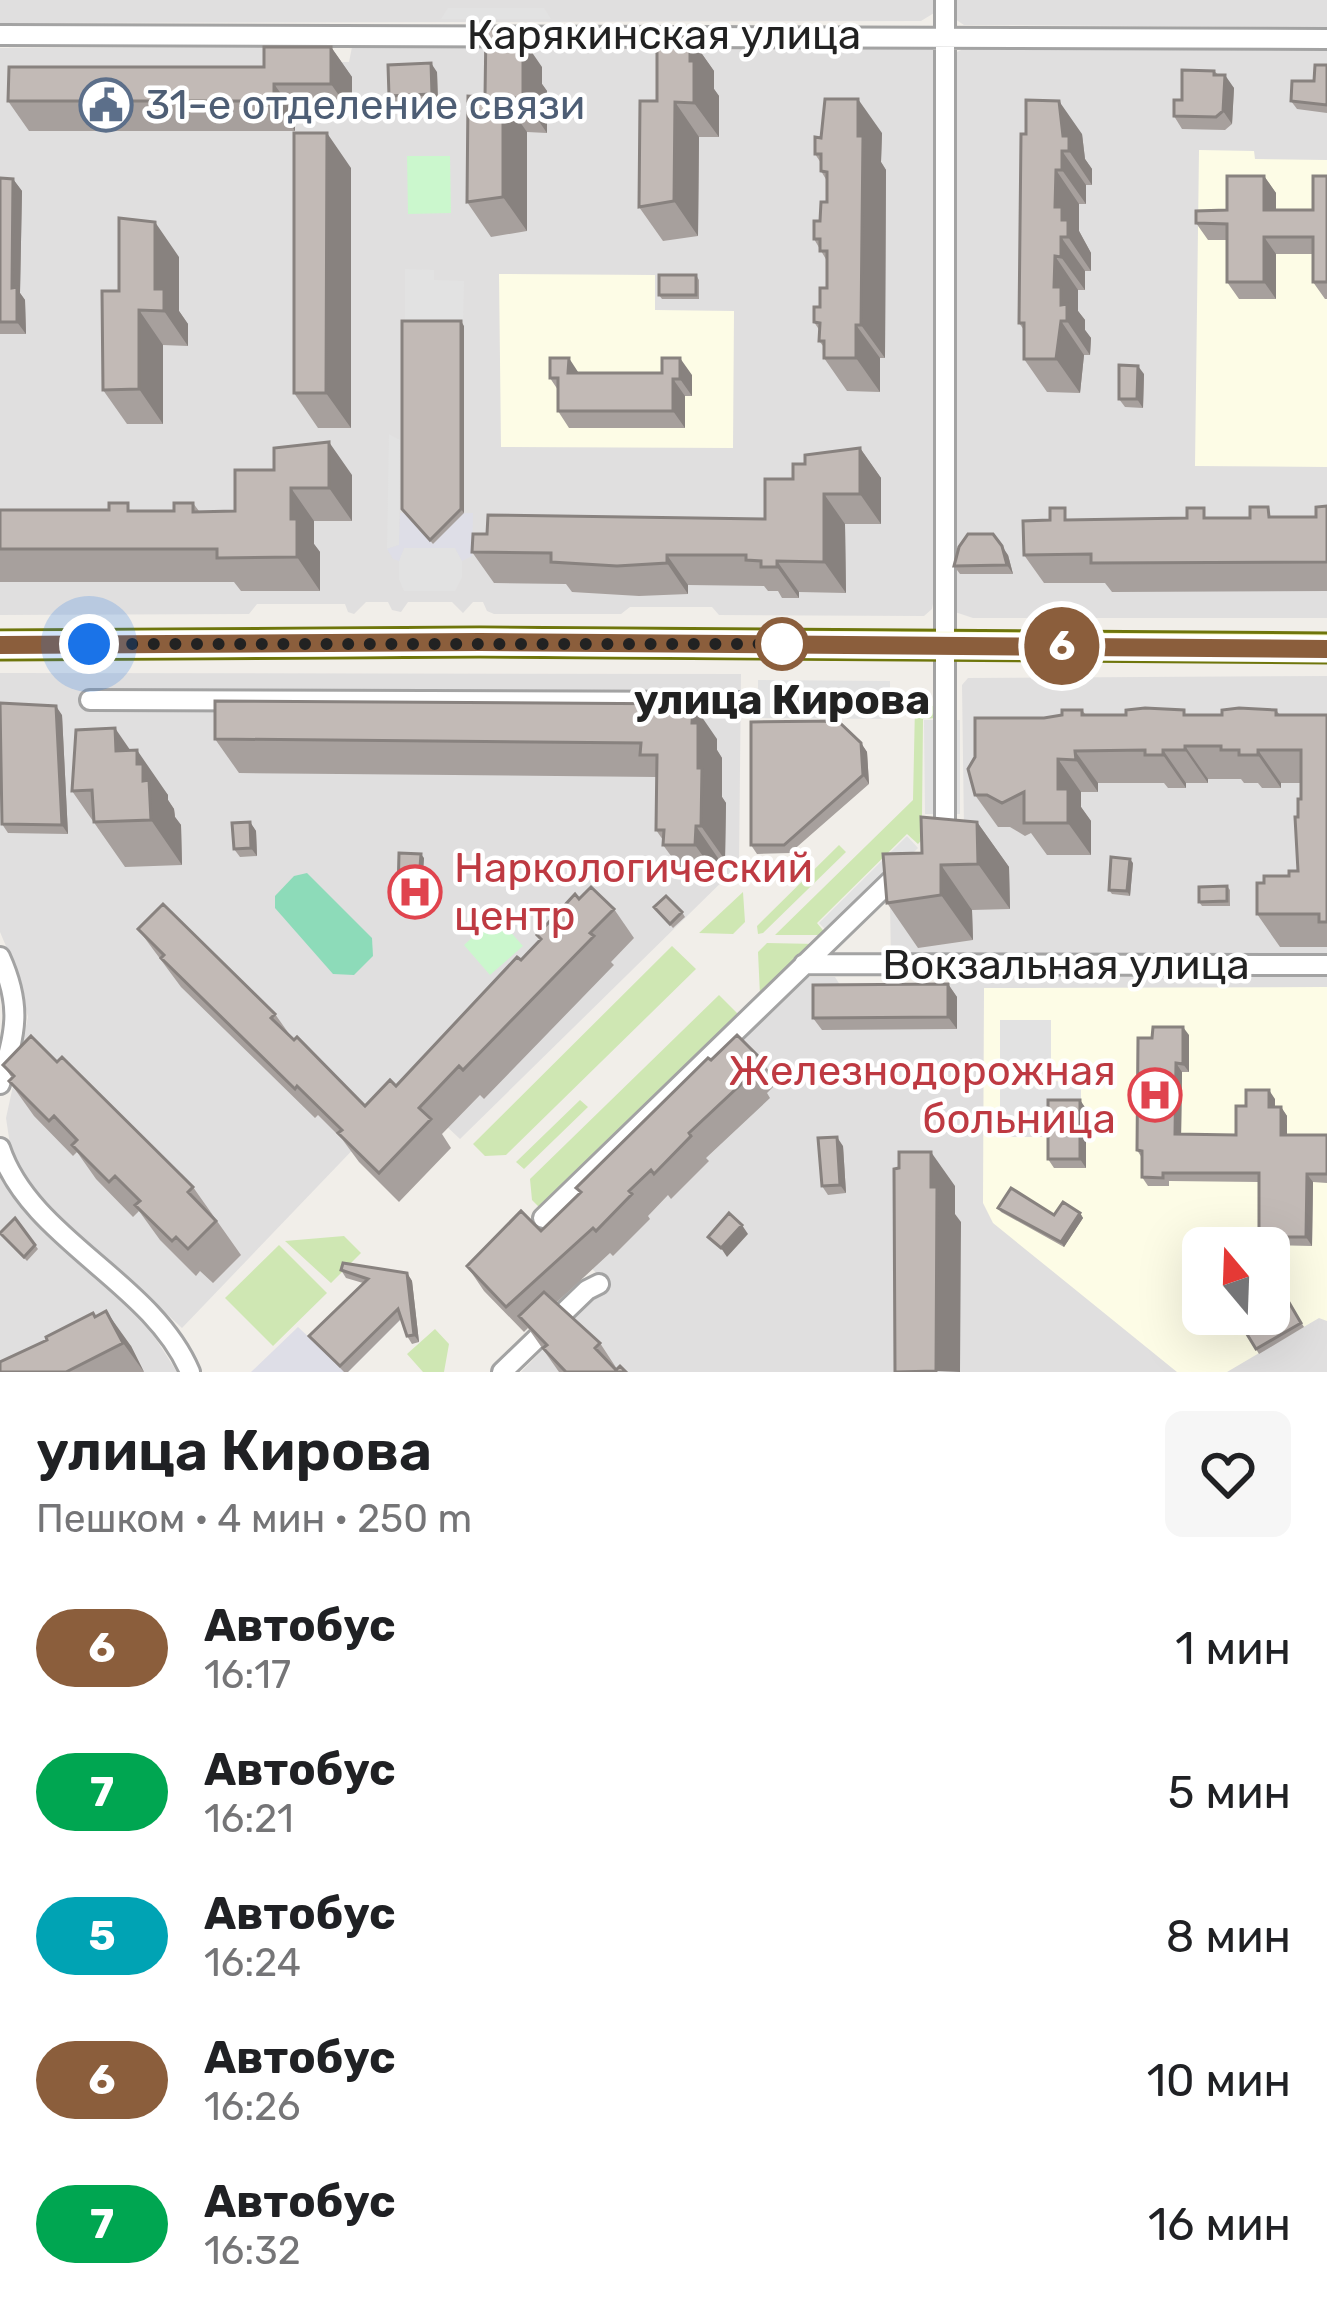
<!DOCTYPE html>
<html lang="ru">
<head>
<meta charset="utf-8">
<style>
  body { margin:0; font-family:Rubik,sans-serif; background:#f6f6f6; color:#202124; height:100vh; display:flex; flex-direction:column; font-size:45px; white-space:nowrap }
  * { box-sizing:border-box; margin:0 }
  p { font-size:39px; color:#757577 }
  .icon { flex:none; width:66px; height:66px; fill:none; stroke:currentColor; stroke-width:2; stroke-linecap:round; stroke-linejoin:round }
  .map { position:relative; height:1372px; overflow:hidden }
  .drawer { display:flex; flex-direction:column; background:#fff; flex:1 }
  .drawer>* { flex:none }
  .badge { padding:0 24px; border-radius:39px; font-size:42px; line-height:78px }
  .needle { width:78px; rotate:341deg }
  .fabs { position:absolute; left:1182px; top:1227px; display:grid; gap:24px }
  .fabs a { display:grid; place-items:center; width:108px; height:108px; border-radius:18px; background:#fff; box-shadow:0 12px 48px #0002; font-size:60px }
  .you { position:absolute; width:60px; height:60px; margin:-30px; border:9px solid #fff; border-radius:50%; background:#1a73e8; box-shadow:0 0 0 18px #1a73e833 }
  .map>.badge { position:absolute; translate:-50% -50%; box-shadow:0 0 0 6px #fff }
  .round { display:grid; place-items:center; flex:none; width:126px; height:126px; border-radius:18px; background:#f6f6f6 }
  .head { display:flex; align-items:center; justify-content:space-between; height:204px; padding:0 36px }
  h1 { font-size:57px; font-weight:600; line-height:90px }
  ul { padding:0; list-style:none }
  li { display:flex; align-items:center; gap:36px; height:144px; padding:0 36px }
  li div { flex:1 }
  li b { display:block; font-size:45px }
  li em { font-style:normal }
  li .badge { min-width:132px; font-weight:700; text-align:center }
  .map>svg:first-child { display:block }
</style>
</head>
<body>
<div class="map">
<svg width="1327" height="1372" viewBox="0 0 1327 1372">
  <rect width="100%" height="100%" fill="#f1eee9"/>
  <path fill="#e0dfdf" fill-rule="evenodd" d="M0 0H935L934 13 921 21 0 23Z
    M954 0H1327V27L964 25 955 19Z
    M971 45 1327 48V618H973L955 612 952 605 953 61 955 53Z
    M924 46 933 48 936 56 937 410 934 598 932 609 924 616 719 615 712 607H630L621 614H494L487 611 483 602H473L463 613 452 602H408L401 612 392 610 388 602H366L354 614 348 612 345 604H257L249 614 0 615V48L298 47 302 62H349L352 47Z
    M0 673 741 674 739 865 460 1139 409 1091 182 1328 50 1207 19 1170 11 1151 6 1118 28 1017 14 965 0 932Z
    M1327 676V959L891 961 890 903 964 830 962 685 968 678Z
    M1327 975V1372H521L607 1284 550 1226 808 977H835L840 985 956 984 957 976ZM1203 1248H1269V1314H1203Z
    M0 1172 38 1220 147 1325 177 1372H0Z"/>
  <path fill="#fdfce6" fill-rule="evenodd" d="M1199 150 1254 151 1255 159 1327 160V467L1195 466Z
    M499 274 655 275V310L734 311 733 448 501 447Z
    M1327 987V1321L1319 1318 1227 1372H1177L993 1223 983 1203 984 988ZM1203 1248H1269V1314H1203Z"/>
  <path fill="#cfe7b3" d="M915 706H935V718L923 719 922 817 927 834 918 844 907 834 817 923 827 935H775L913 800Z
    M839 845 846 852 763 933 758 934 757 926Z
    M743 892 745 922 733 934 699 933Z
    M767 943 817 944 760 995 758 952Z
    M672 946 696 969 506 1155 485 1156 473 1144Z
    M719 995 741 1017 543 1211 532 1200 530 1179Z
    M580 1100 588 1107 524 1169 516 1162Z
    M344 1236 361 1253 331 1283 285 1241Z
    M279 1245 327 1293 273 1346 225 1298Z
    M435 1329 449 1344 444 1372H423L407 1354Z"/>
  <path fill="#cbf7cd" d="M407 156H450L451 213 408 214Z
    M496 916 523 946 490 975 464 945Z"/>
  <path fill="#8ddbb9" d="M307 873 372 938 373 956 354 975 333 974 275 908V896L294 876Z"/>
  <path fill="#e2e2e2" d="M448 8H544L551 19H441Z
    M405 269 434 270V280L464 281 463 321H405Z
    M389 434 400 440 399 545 387 549Z
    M404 548H455L462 561V577L455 591H404L399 579V561Z
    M758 680 890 681V719L758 718Z
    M924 720H960V814H925Z
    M907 836 918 848 831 935 819 923Z
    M1000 1020H1051V1081L1081 1082V1107L1052 1137H1000Z"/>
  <path fill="#dedee7" d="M400 513H405L433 544 464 513H473L472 556 462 561 455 548H404L399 561 393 559 387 549 399 545Z
    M415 1305 348 1372H251L298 1327 315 1343Z"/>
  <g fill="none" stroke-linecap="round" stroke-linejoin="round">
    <g stroke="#a3a3a3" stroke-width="24">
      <path id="street" d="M0 35 1327 39
        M90 700 747 702
        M934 838 945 821V0
        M0 957C23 1008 15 1033 0 1084
        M804 964 1327 965
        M0 1148C30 1239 152 1282 190 1372
        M543 1218 902 870
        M502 1372 587 1290 599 1284"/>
    </g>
    <g stroke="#6f760c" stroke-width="33">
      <path id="secondary" d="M0 645 480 642 1327 648"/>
    </g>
    <use href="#street" stroke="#fff" stroke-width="18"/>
    <use href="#secondary" stroke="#f6f6c2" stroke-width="27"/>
  </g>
  <path fill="#a7a09d" d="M690 37 714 71V89L719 96V137H699L698 236 663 241 639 207 657 101Z
    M331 47 352 77V114L295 113V131H29L8 101 264 67Z
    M1327 65V113L1297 109 1291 101 1314 81Z
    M542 67V84L547 91V133L527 132V231L491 237 467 202 485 97Z
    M1214 71 1234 88 1232 124 1225 130 1182 129 1174 116 1182 100Z
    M437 72 438 103 395 105 389 96Z
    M882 133 881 162 886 170 885 358H880V392L847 391 824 358V347L819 341 820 331 814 322 827 288V261L814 239 827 202V181L821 171V163L815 154Z
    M1026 134H1082L1085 159 1092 169V185H1086V204H1079V231L1091 253V271H1085V290H1078V311L1085 320V330L1091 338 1090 355H1084L1080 393 1047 392 1024 359V330L1019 323Z
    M351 168V428H318L294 393Z
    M1264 176 1276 193V210H1313L1327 176V299H1325L1313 282V254H1276V299H1239L1227 282V240H1208L1196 223 1227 210Z
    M0 178 13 179 22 191 20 293 25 300 26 334H0Z
    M179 257V311L188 324V346L163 345V424H127L103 390 119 291Z
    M696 275 699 280V299H662L659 295Z
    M464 326V513L433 544 405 513Z
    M579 373 692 375V396H685V428H569L558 411V390L550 378Z
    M1144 374 1143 408 1125 407 1119 399Z
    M860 448 881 478V524H845L846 593 799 592V598H782L778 591H768L764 586 688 585V594L639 596 572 592 566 584 494 583 472 552 765 519 805 464Z
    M235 470 352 475V521H314V544L320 552V591H241L234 582H0V509L174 511 193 503 199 511H235Z
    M1327 506V591L1112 592 1105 583H1044L1024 555 1050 520 1316 517Z
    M1008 555 1013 574H960L954 566Z
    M1082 710 1086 715H1222L1276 710 1280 715H1327V947H1280L1257 914 1264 883 1289 876 1298 871V817L1301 799V783H1281V788H1262L1258 783H1244L1241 779H1208V783H1186V788H1168L1164 783H1098V792H1081V807L1091 821V855H1047L1031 833 1025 836 1010 827H998L975 795 1044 718Z
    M62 715 68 834 8 833 2 824Z
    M215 739H717V750L722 758V797L726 803 725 860 720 861V880L688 879 663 845V840L656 830V777L239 773Z
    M861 743 867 752 869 784 790 853 757 854 751 845Z
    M131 751 168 795V800L174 809 175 817 181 825 182 865 125 867 72 791Z
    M250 822 256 831 257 856 240 857 234 849Z
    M977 822 1009 867 1010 909 972 910 973 940 918 948 887 903 922 853Z
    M424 858 421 898 401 897 398 893Z
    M1133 863 1130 896 1112 894 1109 890Z
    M1227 886 1230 890V906H1202L1199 902Z
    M579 899 614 909 634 938 611 962 614 965 484 1099 480 1095 442 1134 451 1148 399 1202 359 1162 342 1139 318 1115 315 1118 181 987 138 929 275 1014 292 1038 365 1106 396 1086 541 940 537 935Z
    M654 907 682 912 685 917 673 928Z
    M948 984 957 997V1029L822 1030 813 1018Z
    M1189 1035V1072H1182L1181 1134 1236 1135 1246 1106 1275 1099V1107H1281L1287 1116V1135H1327V1183L1313 1182 1312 1246 1265 1245 1259 1237V1182L1169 1181V1186H1148L1142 1177V1158L1137 1150Z
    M760 1058 777 1083 767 1093 770 1098 706 1158 709 1161 671 1199 668 1195 648 1216 650 1219 613 1256 610 1253 556 1303 600 1343 617 1369 626 1372H559L528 1328 524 1332 484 1291 467 1266 541 1231 580 1193 576 1188 711 1060Z
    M57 1062 193 1187 241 1255 213 1283 200 1271 196 1276 160 1240 139 1211 133 1217 96 1179 77 1152 73 1156 34 1116 9 1081 12 1078 3 1065Z
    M1080 1100 1086 1109V1168H1054L1048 1159Z
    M843 1146 846 1193 828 1195 822 1186Z
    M998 1208 1054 1215 1080 1213 1083 1218 1064 1247 1001 1212Z
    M15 1218 38 1249 27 1261 0 1233Z
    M341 1270 407 1273 412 1281 419 1342 412 1344 407 1336 401 1319 348 1372H344L309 1336 363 1283 346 1278Z
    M1287 1299 1304 1327 1259 1354 1242 1326Z
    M96 1316 131 1346 144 1372H0Z"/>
  <path fill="#88827f" d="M518 32 542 67V84L547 91V133L523 98 518 57Z
    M690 37 714 71V89L719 96V137L694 103 690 61Z
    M331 47 352 77V114L331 84Z
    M431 63 437 72 438 103 432 94Z
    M1225 75 1234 88 1232 124 1223 111Z
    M274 84 295 113V131L274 101Z
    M503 98 527 132V231L503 197Z
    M858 99 882 133 881 162 886 170 885 358 861 325Z
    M1059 101 1082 134 1085 159 1092 169V185L1069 151 1063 136Z
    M675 102 699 137 698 236 674 201Z
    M327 133 351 168V428L326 393Z
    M1062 151 1086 185V204L1062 170Z
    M1056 170 1079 204V231L1091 253V271L1068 237 1055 207Z
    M1264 176 1276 193V226L1264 210Z
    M13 179 22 191 20 293 25 300 26 334 17 322 12 288Z
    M155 222 179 257V311L188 324V346L164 311 155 289Z
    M1061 237 1085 271V290L1061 257Z
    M1264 237 1276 254V299L1264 282Z
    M1055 256 1078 290V311L1085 320V330L1091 338 1090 355 1067 321 1054 287Z
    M139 310 163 345V424L139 389Z
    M461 321 464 326V513L461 509Z
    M1061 321 1084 355 1080 393 1056 359Z
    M856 325 880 358V392L856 358Z
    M569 358 580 375 568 373Z
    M680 358 692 375V396L680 379Z
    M1138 366 1144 374 1143 408 1137 399Z
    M673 379 685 396V428L673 411Z
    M329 442 352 475V521L329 488Z
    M860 448 881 478V524L860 494Z
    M291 488 314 521V544L320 552V591L297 557 291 519Z
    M824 494 845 524 846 593 824 562Z
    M1002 546 1008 555 1013 574 1007 565Z
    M667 555 688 585V594L667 563Z
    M777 561 799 592V598L777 567Z
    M693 704 717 739V750L722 758V797L726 803 725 860 701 826 698 768 692 723Z
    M56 706 62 715 68 834 62 825Z
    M115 728 137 760V750L168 795V800L174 809 175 817 181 825 182 865 151 820 116 751Z
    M861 743 867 752 869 784 863 775Z
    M1185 746 1208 779V783L1185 750Z
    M1163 750 1186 783V788L1163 755Z
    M1258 750 1281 783V788L1258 755Z
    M1075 751 1098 783V792L1076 760Z
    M1058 759 1081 792V807L1091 821V855L1068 823 1058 789Z
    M250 822 256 831 257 856 251 848Z
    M977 822 1009 867 1010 909 978 864Z
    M696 826 720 861V880L695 845Z
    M421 854 424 858 421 898 418 894Z
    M1130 859 1133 863 1130 896 1127 891Z
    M941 865 972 910 973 940 941 895Z
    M948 984 957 997V1029L948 1017Z
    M1183 1027 1189 1035V1072L1183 1064Z
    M1176 1063 1182 1072 1181 1143 1175 1134Z
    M1269 1090 1275 1099V1116L1269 1107Z
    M1080 1100 1086 1109V1168L1080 1159Z
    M1281 1107 1287 1116V1143L1281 1135Z
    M837 1137 843 1146 846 1193 840 1185Z
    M931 1152 955 1186V1214L961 1222 960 1372 936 1371Z
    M1307 1174 1313 1182 1312 1246 1306 1237Z
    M1080 1213 1083 1218 1064 1247 1061 1242Z
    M742 1225 748 1234 727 1257 721 1248Z
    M407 1273 412 1281 419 1342 414 1335Z
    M106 1311 131 1346 144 1372 123 1343Z"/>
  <path fill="#c2bab6" stroke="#88827f" stroke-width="3" d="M486 28 518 32V57H523V98H503V197L467 202 468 96 485 97Z
    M657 33 690 37V61H694V103L675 102 674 201 639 207 640 101H657Z
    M264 47H331V84H274V101H8L9 67H264Z
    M431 63 432 94 389 96 388 65Z
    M1315 65H1327V105L1291 101 1292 81H1314Z
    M1182 70 1214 71V75H1225L1223 111 1216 117 1174 116V100H1182Z
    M825 99H858V136H863L861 325H856V358H824V341H819L820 323 814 322V307H820V288H827V251H820V239H814V221H820L821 202H827V172L821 171V154H815V137L821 138Z
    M1026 100 1059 101 1063 136H1069V151H1062V170H1056L1055 207H1062V220H1068V237H1061V257L1055 256 1054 287H1061V305L1067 304V321H1061L1056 359H1024V323H1019L1021 134H1026Z
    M294 133H327L326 393H294Z
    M1227 176H1264V210H1313V176H1327V282H1313V237H1264V282H1227V224L1196 223V211L1227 210Z
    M0 178 13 179 12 288 17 287V322H0Z
    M119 218 155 222V289H164V311L139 310V389L103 390 102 291H119Z
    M659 275H696V295H659Z
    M402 321H461V509L430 540 402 509Z
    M550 358H569L568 373H662V358H680V379H673V411H558V378H550Z
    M1119 365 1138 366 1137 399H1119Z
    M329 442V488H291V519H297V557L217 558V549H0V510H109V503H128V511H174V503H193V512L235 511V470H274V448Z
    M860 448V494H824V562L777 561V567H761V561L746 560V555H667V563L617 566 551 562V553L472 552 473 534H487L488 515 765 519V479H793V464H805V455Z
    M1327 506V562L1091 563V554L1024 555 1023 521 1050 520V508H1065V520L1187 518V508H1204V518H1250V507H1268L1269 517H1316V507Z
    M968 534H993L1002 546 1007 565 954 566 959 547Z
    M215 701 693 704 692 723H698V768H702L701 826H696L695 845H663L664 830H656L657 755H640L641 743 215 739Z
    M0 703 56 706 62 825 2 824Z
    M1145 708 1184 710V715H1222V710L1239 708 1276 710V715H1327V922H1319V914H1257V883H1264V876H1289V871H1298L1295 817H1298V799H1301V750H1258V755H1239V750H1221V746H1185V750H1163V755H1145V750L1075 751 1076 760 1058 759V789H1068V823H1024V792L1002 803 987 795H975L968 769 975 757V718H1044L1062 715V710H1082V715H1126V710Z
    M838 721 861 743 863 775 784 845H751V722Z
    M115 728 116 751 137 750V764H143V781L149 780 151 820 94 822 92 790 72 791 76 730Z
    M921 817 977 822 978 864 941 865V895L887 903 883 854 922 853Z
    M250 822 251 848 234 849 232 823Z
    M399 853 421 854 418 894 398 893Z
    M1111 857 1130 859 1127 891 1109 890Z
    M1227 886V901L1199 902V887Z
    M591 887 614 909 590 933 594 936 463 1070 459 1066 419 1108 431 1119 379 1173 338 1133 342 1130 297 1086 295 1089 161 958 164 955 138 929 163 904 275 1014 271 1018 294 1040 297 1037 365 1106 390 1080 396 1086 517 957 521 960 541 939 537 935 575 894 579 899Z
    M666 896 682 912 670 924 654 907Z
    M948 984V1017L813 1018V985Z
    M1153 1027H1183V1064L1176 1063 1175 1134 1236 1135V1106H1246V1090H1269V1107H1281V1135H1327V1174H1307L1306 1237H1259V1173H1163V1178L1142 1177V1151L1137 1150 1138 1038H1152Z
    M737 1035 760 1058 749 1069 753 1073 689 1133 691 1136 654 1174 651 1170 629 1191 632 1194 596 1231 593 1228 506 1307 467 1266 521 1211 541 1231 581 1192 576 1188 708 1058 711 1060Z
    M31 1036 57 1062 62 1057 193 1187 188 1192 216 1221 188 1249 176 1237 172 1241 135 1205 140 1201 115 1176 109 1182 72 1145 77 1140 54 1116 49 1121 9 1081 14 1076 3 1065Z
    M1048 1100H1080V1159H1048Z
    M837 1137 840 1185 822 1186 818 1138Z
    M899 1152H931V1187H937L936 1371 895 1372 894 1169 899 1168Z
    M1011 1188 1054 1215 1063 1202 1080 1213 1061 1242 998 1208Z
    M729 1213 742 1225 721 1248 708 1237Z
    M15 1218 35 1245 24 1257 0 1233Z
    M343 1263 407 1273 414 1335 407 1336 398 1309 340 1366 309 1336 368 1279 341 1270Z
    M544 1292 600 1343 595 1348 616 1370 620 1366 626 1372H566L543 1348 547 1345 519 1316Z
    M1287 1299 1301 1323 1256 1349 1242 1326 1262 1314H1269V1310Z
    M106 1311 123 1343 66 1372H0V1362L47 1340 46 1337 93 1313 95 1317Z"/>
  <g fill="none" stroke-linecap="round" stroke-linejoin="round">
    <g stroke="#fff" stroke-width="27">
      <path id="line" d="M0 645 480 642 1327 649"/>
    </g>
    <use href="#line" stroke="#8b5e3c" stroke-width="18"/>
    <path stroke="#222" stroke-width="12" stroke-dasharray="0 21.6" d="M89 644H788H782"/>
  </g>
  <defs>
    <g id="civic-ring" transform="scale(2.7)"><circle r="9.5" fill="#fff" stroke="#5c6f8a" stroke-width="1.5"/><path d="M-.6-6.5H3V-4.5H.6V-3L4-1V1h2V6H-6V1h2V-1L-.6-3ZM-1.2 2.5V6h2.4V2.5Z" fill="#5c6f8a"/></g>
    <g id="hospital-ring" transform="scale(2.7)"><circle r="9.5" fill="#fff" stroke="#e0444e" stroke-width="1.5"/><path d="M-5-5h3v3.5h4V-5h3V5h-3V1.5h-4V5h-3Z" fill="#e0444e"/></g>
  </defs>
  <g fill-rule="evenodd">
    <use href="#civic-ring" x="106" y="105"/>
    <use href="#hospital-ring" x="415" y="892"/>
    <use href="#hospital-ring" x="1155" y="1095"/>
  </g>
  <circle fill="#fff" stroke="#8b5e3c" stroke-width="6" cx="782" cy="644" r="24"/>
  <g text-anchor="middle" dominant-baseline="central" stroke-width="9" stroke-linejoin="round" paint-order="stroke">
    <g font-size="42" fill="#222" stroke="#fff">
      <text x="664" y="35">Карякинская улица</text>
      <text x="1066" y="965">Вокзальная улица</text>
    </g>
    <g font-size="42" fill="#4e5e75" stroke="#fff" text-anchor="start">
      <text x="145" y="105">31-е отделение связи</text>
    </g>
    <g font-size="42" font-weight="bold" fill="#222" stroke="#fff">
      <text x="782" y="700">улица Кирова</text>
    </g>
    <g font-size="42" fill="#be3a42" stroke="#fff" text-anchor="start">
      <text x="454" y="868">Наркологический<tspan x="454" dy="48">центр</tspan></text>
      <text x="1116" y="1071" text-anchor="end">Железнодорожная<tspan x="1116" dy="48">больница</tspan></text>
    </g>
  </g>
</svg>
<div class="fabs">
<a><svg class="needle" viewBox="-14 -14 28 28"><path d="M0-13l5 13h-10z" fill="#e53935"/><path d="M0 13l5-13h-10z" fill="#757577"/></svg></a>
</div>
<div class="you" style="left:89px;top:644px"></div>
<b class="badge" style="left:1062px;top:646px;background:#8b5e3c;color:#fff">6</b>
</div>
<section class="drawer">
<div class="head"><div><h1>улица Кирова</h1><p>Пешком · 4 мин · 250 m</p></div><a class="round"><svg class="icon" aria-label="heart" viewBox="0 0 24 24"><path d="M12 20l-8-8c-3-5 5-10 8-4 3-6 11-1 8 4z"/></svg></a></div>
<ul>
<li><span class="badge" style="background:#8b5e3c;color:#fff">6</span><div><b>Автобус</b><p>16:17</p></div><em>1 мин</em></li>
<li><span class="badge" style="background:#00a651;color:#fff">7</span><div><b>Автобус</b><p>16:21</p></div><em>5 мин</em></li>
<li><span class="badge" style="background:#00a3b4;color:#fff">5</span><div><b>Автобус</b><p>16:24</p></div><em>8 мин</em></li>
<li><span class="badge" style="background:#8b5e3c;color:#fff">6</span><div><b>Автобус</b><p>16:26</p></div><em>10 мин</em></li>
<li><span class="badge" style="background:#00a651;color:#fff">7</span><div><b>Автобус</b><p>16:32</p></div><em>16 мин</em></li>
</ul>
</section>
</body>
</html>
